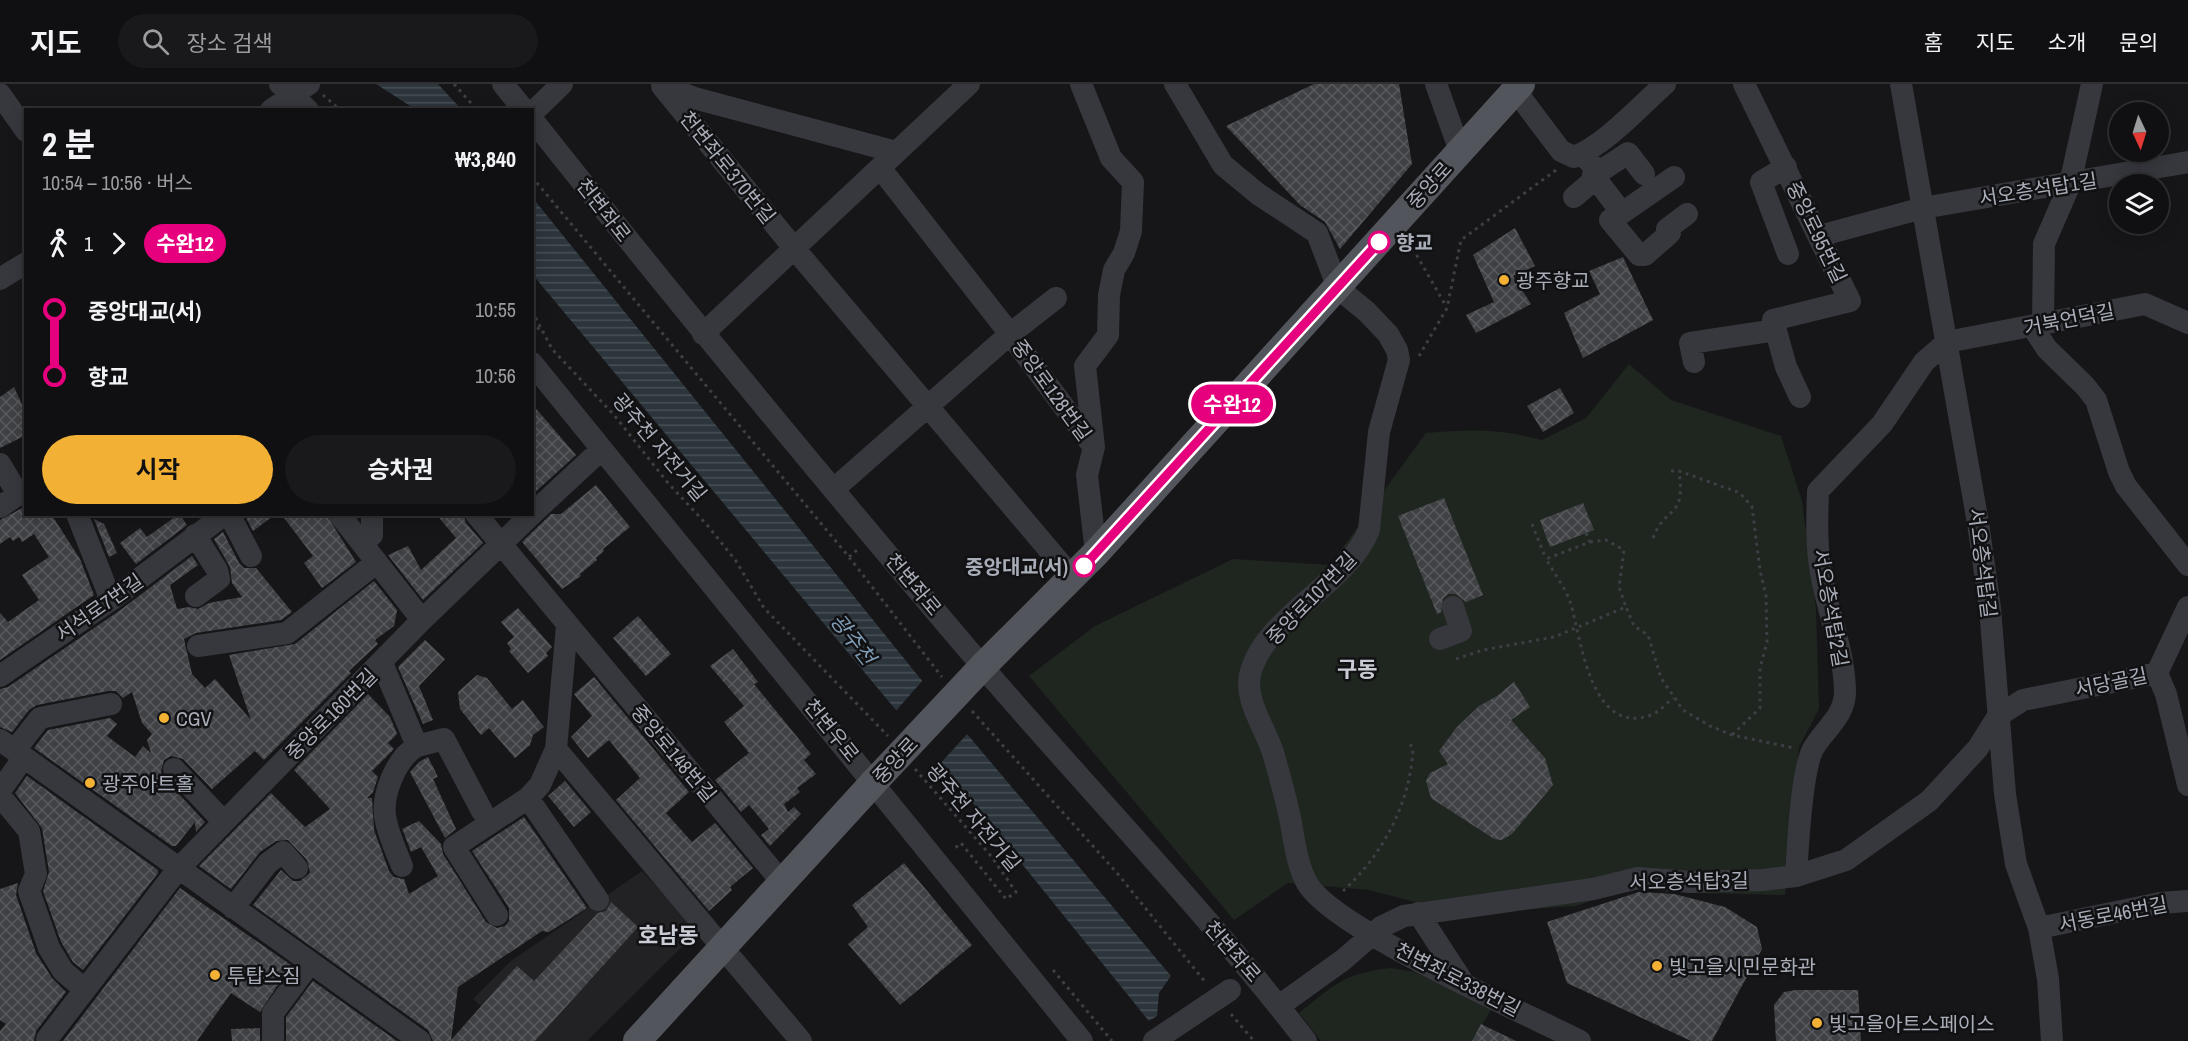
<!DOCTYPE html>
<html lang="ko">
<head>
<meta charset="utf-8">
<style>
  body { margin:0; font-family:"Archivo Narrow","Noto Sans KR",sans-serif; background:#19191b; color:#f1f3f6; height:100vh; display:flex; flex-direction:column; font-size:22px; white-space:nowrap }
  * { box-sizing:border-box; margin:0 }
  p { font-size:20px; color:#9c9d9f }
  .icon { flex:none; width:33px; height:33px; fill:none; stroke:currentColor; stroke-width:2; stroke-linecap:round; stroke-linejoin:round }
  .map { position:relative; flex:1; overflow:hidden }
  .side { position:absolute; left:24px; top:24px; width:510px; height:408px; display:flex; flex-direction:column; background:#101012; border-radius:0px; box-shadow:0 3px 15px #0003,0 0 0 2px #303032 }
  .side>* { flex:none }
  .badge { padding:0 12px; border-radius:20px; font-size:21px; line-height:39px }
  .needle { width:39px; rotate:176deg }
  .tools { position:absolute; left:2109px; top:18px; display:grid; gap:12px }
  .tools a { display:grid; place-items:center; width:60px; height:60px; border-radius:50%; background:#101012; box-shadow:0 3px 15px #0003,0 0 0 2px #303032; font-size:30px }
  .map>.badge { position:absolute; translate:-50% -50%; box-shadow:0 0 0 3px #fff }
  .legs { display:flex; align-items:center; gap:9px; height:66px; padding:0 18px; font-size:20px }
  .legs p { margin-inline-start:auto }
  .overview { display:flex; align-items:center; justify-content:space-between; height:102px; padding:0 18px }
  h1 { font-size:33px; font-weight:700; line-height:45px }
  .primary-button { display:flex; gap:12px; margin-top:auto; padding:12px 18px }
  .primary-button a { flex:1; height:69px; border-radius:36px; background:#f2b134; color:#111; font-size:24px; font-weight:700; line-height:69px; text-align:center }
  .primary-button a+a { background:#19191b; color:#f1f3f6 }
  ul { padding:0 18px; list-style:none }
  li { display:flex; align-items:center; gap:21px; height:66px; font-size:22px }
  li i { display:grid; place-items:center; width:9px; height:100%; margin:0 8px; background:currentColor }
  li i::after { content:''; width:15px; height:15px; margin:-8px; border:4px solid; border-radius:50%; background:#101012 }
  li p { margin-inline-start:auto }
  li:first-child i { background:linear-gradient(#0000 50%,currentColor 0) }
  li:last-child i { background:linear-gradient(currentColor 50%,#0000 0) }
  header { display:flex; align-items:center; gap:36px; box-sizing:border-box; height:84px; padding:0 30px; background:#101012; border-bottom:2px solid #303032 }
  header strong { font-size:28px }
  nav { display:flex; gap:33px; margin-inline-start:auto; font-size:21px }
  .search { width:420px; height:54px; background:#19191b; display:flex; align-items:center; gap:15px; box-sizing:border-box; padding:0 21px; border-radius:33px; color:#9c9d9f; font-size:22px }
  .map>svg:first-child { display:block }
</style>
</head>
<body>
<header>
<strong>지도</strong>
<div class="search"><svg class="icon" aria-label="search" viewBox="0 0 24 24"><circle cx="10" cy="10" r="6"/><path d="M15 15l6 6"/></svg>장소 검색</div>
<nav><a>홈</a><a>지도</a><a>소개</a><a>문의</a></nav>
</header>
<div class="map">
<svg width="2188" height="957" viewBox="0 0 2188 957">
  <defs>
    <pattern id="water-rules" width="6" height="5" patternUnits="userSpaceOnUse" patternTransform="scale(1.5)"><rect width="6" height="5" fill="#2c353c"/><path d="M0 2.5h6" fill="none" stroke="#485056"/></pattern>
    <pattern id="building-cross-hatch" width="8" height="8" patternUnits="userSpaceOnUse" patternTransform="scale(1.5)"><rect width="8" height="8" fill="#404145"/><path d="M0 0l8 8M0 8l8-8" fill="none" stroke="#595a5e"/></pattern>
  </defs>
  <rect width="100%" height="100%" fill="#161618"/>
  <path fill="#222225" d="M642 787 699 846 587 957H520L473 915 511 877Z"/>
  <path fill="#1e261f" d="M1629 280 1671 316 1781 352 1802 417 1816 524 1819 625 1799 663 1785 811 1698 809 1672 803 1626 805 1576 822 1462 830 1369 806 1288 799 1234 836 1029 592 1095 542 1233 475 1330 481 1426 349C1470 345 1500 345 1542 356L1586 334Z
    M1391 884 1415 888 1491 926 1472 957H1321L1299 929C1334 901 1344 889 1391 884Z"/>
  <path fill="url(#water-rules)" d="M376 0H438L461 25H415Z
    M532 113 919 593 1171 892 1165 957 946 686 533 191Z"/>
  <path fill="#161618" d="M924 595 969 648 938 682 894 629Z
    M1173 889 1228 955 1229 957H1161L1147 938 1157 932 1159 909Z"/>
  <path fill="url(#building-cross-hatch)" d="M1314 0H1399L1412 80 1340 165 1325 138 1300 121 1226 42Z
    M1515 144 1535 182 1513 192 1531 220 1476 249 1466 231 1494 218 1473 171Z
    M1623 173 1653 236 1583 274 1564 229 1600 210 1589 187Z
    M14 303 26 329V351L0 364V313Z
    M1560 304 1574 329 1543 348 1527 322Z
    M532 320 576 371 532 411Z
    M596 401 630 443 603 465 604 467 596 474 597 476 580 490 581 492 562 505 522 458 551 430H561Z
    M1444 414 1483 511 1466 518 1456 510H1448L1443 515 1441 528 1437 530 1398 432Z
    M1583 419 1594 446 1550 463 1540 436Z
    M26 422V430H51L80 475 94 511 0 576V529L8 538 39 516 22 491 49 473 34 450 22 458 19 453 13 457 10 453 0 460V436Z
    M179 430 187 441 136 480 120 459 140 444 147 453Z
    M244 430H276L253 447Z
    M281 430H326L356 478 322 504 304 479 313 472Z
    M436 430H463L466 439 483 459 423 516 388 471 408 462 421 486 456 454Z
    M94 435 104 440 117 469 109 473Z
    M223 448 239 479 244 484H256L292 528 281 536 196 549 184 555 192 590 205 604 215 595 251 636 229 571 295 560 374 497 397 526 394 542 375 556 378 560 349 587 351 589 264 676 255 667 212 705 183 675 171 672 164 676 161 688 164 694 205 738 196 748 195 738 176 762H172L34 664 48 646 110 634 117 640 107 652 135 673 143 662 151 669 147 656 152 650 142 639 132 608 123 614 116 607H108L37 621 29 626 12 648 0 643V605L8 603 119 527 192 472 198 481 170 501 177 525 189 523 198 525 209 519 242 513 232 499 230 483 214 455Z
    M518 524 552 563 546 569 548 572 528 589 509 567 511 565 507 559 514 553 501 538Z
    M638 532 671 570 646 592 613 554Z
    M425 556 445 575 419 602 433 636 423 640 398 583Z
    M733 565 758 598 754 600 811 670 804 676 816 690 797 704 800 708 784 720 788 728 794 723 801 730 770 762 761 751 769 745 749 721 741 728 715 696 749 669 724 638 744 622 710 582Z
    M477 591 487 594 512 625 523 616 544 643 533 651 530 661 515 674 489 644 481 651 460 625 458 608Z
    M594 593 689 708 666 729 692 758 715 739 753 784 730 803 732 806 709 827 616 716 640 694 609 656 588 674 571 653 592 632 574 610Z
    M1514 598 1530 623 1511 636 1545 674 1553 701 1512 750 1502 756 1494 755 1431 714 1426 697 1430 689 1448 680 1439 667 1457 643 1479 622 1497 612Z
    M368 610 390 633 397 650 388 659 394 665 372 687 378 693 373 708 367 714H372L374 746 389 787 394 793 404 795 409 810 438 792 421 763 411 768 404 749 402 745 419 737 441 760 443 770 486 838 497 844 505 842 509 837V824L472 767 524 733 587 824 549 848 542 847 458 903 451 956 517 882 534 897 598 829 606 827 611 818 638 843 535 957H433L428 946 253 821 281 786 293 797H300L310 789 307 776 288 756 276 757 260 768 231 805 199 782 271 709 305 743 330 725 294 686Z
    M428 673 438 693 433 695 456 745 445 754 410 688 419 678Z
    M27 692 158 786V789L83 886 73 878 61 858 43 807 49 788 42 744 15 709Z
    M565 697 591 728 574 743 548 712Z
    M904 779 972 861 900 921 848 860 868 843 852 821Z
    M18 799 16 811 36 869 52 894 66 908 36 947 34 957H0V947L6 940 0 936V805Z
    M180 804 291 881 260 928 231 909 197 957H63Z
    M1639 808 1674 810 1725 823 1757 843 1762 865 1712 957H1691L1567 899 1547 838Z
    M313 897 397 957H286V933Z
    M1796 906H1858L1861 957H1776L1774 921 1784 908Z
    M1481 940 1516 957H1472Z
    M260 944V957H232L231 945Z"/>
  <g fill="none" stroke-linecap="round" stroke-linejoin="round">
    <path stroke="#3d3f44" stroke-width="3" stroke-dasharray="3 4.5" stroke-linecap="butt" d="M454 0 477 26
      M323 11 340 26
      M532 93 849 473 942 593
      M1409 158 1446 222
      M532 227 552 265 614 331 668 399 708 442 736 477 764 524 888 652
      M532 238 543 249
      M1419 272 1447 224 1461 156 1556 86
      M1671 387H1679L1740 409 1752 423 1760 486 1766 512 1767 558 1760 584V624L1732 651
      M1532 440 1546 475
      M1586 449 1590 458 1546 475C1554 489 1566 505 1571 520 1581 556 1591 653 1651 631 1659 628 1667 619 1673 614
      M1653 454C1666 420 1686 436 1679 387
      M1590 458 1606 456 1624 466 1619 503 1626 523
      M849 473 857 466 859 468
      M1456 575 1483 566 1554 553 1626 523 1634 542 1648 551 1661 594 1683 626 1710 642 1732 651 1794 664
      M972 627 1117 789 1206 899
      M915 685 991 772 1016 808 1006 815 961 759 953 766
      M1343 807C1383 771 1411 717 1413 664L1409 659
      M1053 886 1112 957
      M1231 930 1254 957"/>
    <path stroke="#37383d" stroke-width="22" d="M280 0 308 26
      M503 0 524 26
      M1081 0 1111 74 1133 98 1131 147 1124 169 1114 186 1109 211 1108 251 1085 282 1094 363 1087 391 1096 469
      M1175 0 1223 81 1258 110 1317 149 1338 204 1367 228 1388 250 1397 266 1399 276 1379 348 1369 446C1346 502 1268 530 1251 587 1242 616 1267 645 1274 672 1279 690 1284 707 1288 725 1294 749 1295 777 1307 799 1332 844 1527 930 1580 957
      M1436 0 1460 67
      M1744 0 1850 217 1773 236 1786 283 1800 313
      M1901 0 1978 439 1990 524 2005 710 2016 780 2039 844 2048 895 2052 957
      M662 2 793 163 1072 493
      M664 3 698 15 896 68
      M1515 6 1561 67 1574 73C1605 61 1640 22 1665 0
      M0 10 26 47
      M271 26 309 0
      M532 29 562 0
      M532 35C679 221 829 402 982 582 1089 707 1205 826 1306 957
      M1582 70 1599 88 1593 91 1622 129 1674 93
      M1786 83 1761 98 1788 170
      M881 85 1010 250 1093 362
      M1599 88 1628 69 1644 90
      M1574 113 1595 95
      M1622 129 1610 136 1639 171H1645L1670 149 1667 145 1687 130
      M1819 152 1923 124 2188 78
      M0 195 26 179
      M2043 240 2044 160 2070 100 2092 0
      M2032 242 2047 265 2085 302 2096 316 2119 388 2126 402 2188 481
      M703 250 969 0
      M1947 258 2145 220 2188 239
      M1694 278 1690 259 1776 246
      M532 279 1082 957
      M0 380 18 410
      M834 405 1010 250 1056 214
      M0 423 26 405
      M77 430 111 516
      M229 430 251 472
      M339 430 422 536
      M476 430 781 797
      M532 430 602 365
      M195 451 217 486 219 495 196 512
      M362 459 372 451V430
      M1440 555 1461 547 1453 523
      M198 562 287 549 377 478
      M382 579 417 662C396 674 380 713 386 737 389 752 396 767 402 782
      M2157 589 2166 610 2188 701
      M0 592 111 516 225 430
      M0 656 420 957
      M417 662 444 655 482 727
      M556 665 801 957
      M15 666 40 634 111 620
      M24 673 0 707 1 713 29 747 36 790 29 807 49 864 63 887 85 906
      M174 685 223 737
      M528 714 598 816
      M1796 792C1798 763 1801 688 1813 665 1824 645 1846 632 1845 606 1844 568 1829 531 1822 494 1816 466 1817 435 1818 407L1882 340 1924 278 1947 258
      M233 824 268 779 283 768 297 784
      M1418 829 1461 895
      M497 831 454 763 528 714 540 701 556 665 567 541
      M2039 844 2160 819 2188 817
      M1279 922 1343 876 1381 843 1404 832 1593 805 1638 794 1691 798 1763 796 1796 792 1846 776 1929 717 1978 664 1998 632 2023 616 2157 589 2188 523
      M47 955 178 785 422 536 532 430
      M273 957V929L310 879"/>
    <path stroke="#53555c" stroke-width="28" d="M983 582 1096 469 1521 0
      M637 957 874 698"/>
    <path stroke="#37383d" stroke-width="22" d="M1154 957 1230 906"/>
    <path stroke="#53555c" stroke-width="28" d="M874 698 983 582"/>
  </g>
  <g fill="none" stroke-linecap="round" stroke-linejoin="round">
    <g stroke="#fff" stroke-width="14">
      <path id="line-1" d="M1084 482 1379 158"/>
    </g>
    <use href="#line-1" stroke="#e6007e" stroke-width="9"/>
  </g>
  <g fill="#fff" stroke="#e6007e" stroke-width="3">
    <circle cx="1379" cy="158" r="10"/>
    <circle cx="1084" cy="482" r="10"/>
  </g>
  <g fill="#f2b134" stroke="#111113" stroke-width="2">
    <circle cx="1504" cy="196" r="6"/>
    <circle cx="164" cy="634" r="6"/>
    <circle cx="90" cy="699" r="6"/>
    <circle cx="1657" cy="882" r="6"/>
    <circle cx="215" cy="891" r="6"/>
    <circle cx="1817" cy="939" r="6"/>
  </g>
  <g text-anchor="middle" dominant-baseline="central" stroke-width="5" stroke-linejoin="round" paint-order="stroke">
    <g font-size="20" fill="#a8adb8" stroke="#111113">
      <text transform="translate(728 83) rotate(51)">천변좌로370번길</text>
      <text transform="translate(1429 101) rotate(-48)">중앙로</text>
      <text transform="translate(2038 105) rotate(-9)">서오층석탑1길</text>
      <text transform="translate(604 126) rotate(52)">천변좌로</text>
      <text transform="translate(1817 148) rotate(64)">중앙로95번길</text>
      <text transform="translate(2069 235) rotate(-11)">거북언덕길</text>
      <text transform="translate(1052 306) rotate(54)">중앙로128번길</text>
      <text transform="translate(660 363) rotate(50)">광주천 자전거길</text>
      <text transform="translate(1983 479) rotate(83)">서오층석탑길</text>
      <text transform="translate(914 500) rotate(50)">천변좌로</text>
      <text transform="translate(1311 514) rotate(-46)">중앙로107번길</text>
      <text transform="translate(99 523) rotate(-35)">서석로7번길</text>
      <text transform="translate(1831 524) rotate(80)">서오층석탑2길</text>
      <text transform="translate(2111 598) rotate(-12)">서당골길</text>
      <text transform="translate(331 630) rotate(-45)">중앙로160번길</text>
      <text transform="translate(832 646) rotate(51)">천변우로</text>
      <text transform="translate(674 669) rotate(50)">중앙로148번길</text>
      <text transform="translate(895 676) rotate(-47)">중앙로</text>
      <text transform="translate(974 733) rotate(50)">광주천 자전거길</text>
      <text transform="translate(1689 797) rotate(-1)">서오층석탑3길</text>
      <text transform="translate(2113 830) rotate(-11)">서동로46번길</text>
      <text transform="translate(1233 867) rotate(49)">천변좌로</text>
      <text transform="translate(1458 895) rotate(27)">천변좌로338번길</text>
    </g>
    <g font-size="20" font-weight="bold" fill="#a8adb8" stroke="#111113" text-anchor="start">
      <text x="1396" y="158">향교</text>
      <text x="1068" y="482" text-anchor="end">중앙대교(서)</text>
    </g>
    <g font-size="20" fill="#a8adb8" stroke="#111113" text-anchor="start">
      <text x="1516" y="196">광주향교</text>
      <text x="176" y="634">CGV</text>
      <text x="102" y="699">광주아트홀</text>
      <text x="1669" y="882">빛고을시민문화관</text>
      <text x="227" y="891">투탑스짐</text>
      <text x="1829" y="939">빛고을아트스페이스</text>
    </g>
    <g font-size="21" font-style="italic" fill="#7f9bb3" stroke="#111113">
      <text transform="translate(853 555) rotate(52)">광주천</text>
    </g>
    <g font-size="22" font-weight="bold" fill="#c9ccd4" stroke="#111113">
      <text x="1357" y="585">구동</text>
      <text x="668" y="851">호남동</text>
    </g>
  </g>
</svg>
<div class="tools">
<a><svg class="needle" viewBox="-14 -14 28 28"><path d="M0-13l5 13h-10z" fill="#e53935"/><path d="M0 13l5-13h-10z" fill="#9c9d9f"/></svg></a>
<a><svg class="icon" aria-label="layers" viewBox="0 0 24 24"><path d="M12 4l9 5-9 5-9-5zM3 14l9 5 9-5"/></svg></a>
</div>
<b class="badge" style="left:1232px;top:320px;background:#e6007e;color:#fff">수완12</b>
<section class="side">
<div class="overview"><div><h1>2 분</h1><p>10:54 – 10:56 · 버스</p></div><b>₩3,840</b></div>
<div class="legs"><svg class="icon" aria-label="walk" viewBox="0 0 24 24"><circle cx="13" cy="4" r="2"/><path d="M13 8l-2 6 4 7M11 14l-3 7M7 12l3-4h3l4 4"/></svg>1<svg class="icon" aria-label="forward" viewBox="0 0 24 24"><path d="M9 5l7 7-7 7"/></svg><b class="badge" style="background:#e6007e;color:#fff">수완12</b></div>
<ul>
<li><i style="color:#e6007e"></i><b>중앙대교(서)</b><p>10:55</p></li>
<li><i style="color:#e6007e"></i><b>향교</b><p>10:56</p></li>
</ul>
<div class="primary-button"><a>시작</a><a>승차권</a></div>
</section>
</div>
</body>
</html>
